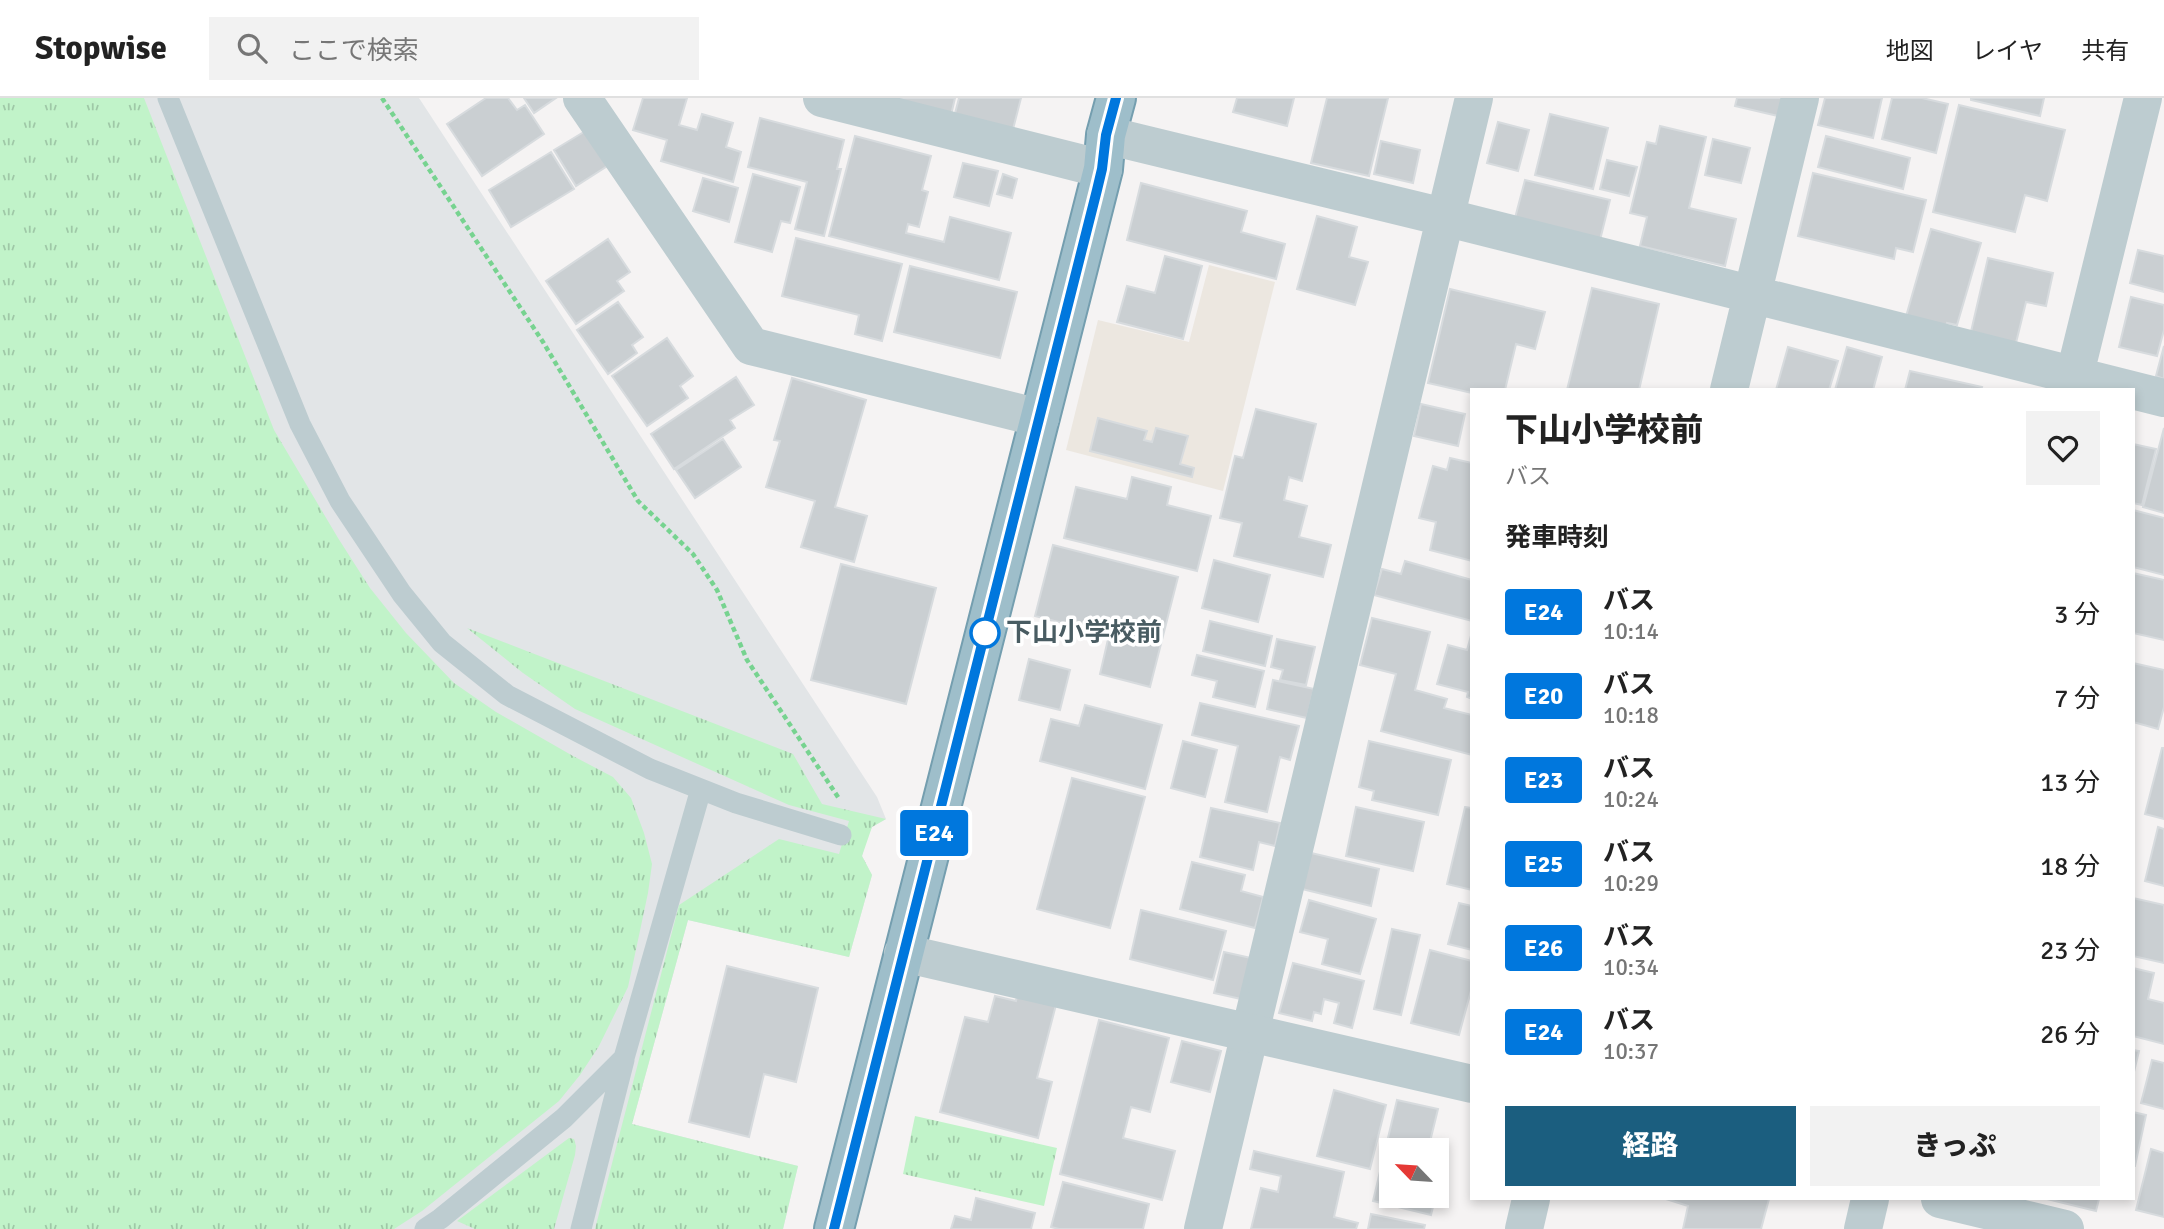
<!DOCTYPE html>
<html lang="ja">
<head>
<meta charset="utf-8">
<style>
  body { margin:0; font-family:Signika,"Noto Sans JP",sans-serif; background:#f2f2f2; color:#222; height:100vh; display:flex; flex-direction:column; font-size:26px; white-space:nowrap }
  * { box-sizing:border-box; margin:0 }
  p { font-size:23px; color:#767676 }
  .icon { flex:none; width:38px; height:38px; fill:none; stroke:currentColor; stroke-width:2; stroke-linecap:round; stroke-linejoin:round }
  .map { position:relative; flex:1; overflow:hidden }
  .side { position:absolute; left:1470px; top:290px; width:665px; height:812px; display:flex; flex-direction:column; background:#fff; border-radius:0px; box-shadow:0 4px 10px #0003 }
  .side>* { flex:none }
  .badge { padding:0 14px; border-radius:5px; font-size:24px; line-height:46px }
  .needle { width:46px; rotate:295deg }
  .fabs { position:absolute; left:1379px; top:1040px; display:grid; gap:14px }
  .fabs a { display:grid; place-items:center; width:70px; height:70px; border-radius:0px; background:#fff; box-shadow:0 4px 10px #0003; font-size:35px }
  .map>.badge { position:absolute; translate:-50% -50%; box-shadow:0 0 0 4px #fff }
  h2 { padding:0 35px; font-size:26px; line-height:63px }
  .round { display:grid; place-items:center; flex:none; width:74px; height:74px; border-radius:0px; background:#f2f2f2 }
  .headline { display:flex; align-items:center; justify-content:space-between; height:119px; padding:0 35px }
  h1 { font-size:33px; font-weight:800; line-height:52px }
  .button { display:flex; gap:14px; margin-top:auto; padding:14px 35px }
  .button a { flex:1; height:80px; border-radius:0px; background:#1b5e7f; color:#fff; font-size:28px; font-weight:800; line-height:80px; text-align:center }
  .button a+a { background:#f2f2f2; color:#222 }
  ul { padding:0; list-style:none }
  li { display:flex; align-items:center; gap:21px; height:84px; padding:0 35px }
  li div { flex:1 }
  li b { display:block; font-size:26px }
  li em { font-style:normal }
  li .badge { min-width:77px; font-weight:700; text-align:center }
  header { display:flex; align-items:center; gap:42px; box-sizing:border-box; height:98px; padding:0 35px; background:#fff; border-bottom:2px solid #e0e0e0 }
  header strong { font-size:33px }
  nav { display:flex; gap:38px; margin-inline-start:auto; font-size:24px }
  .search { width:490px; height:63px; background:#f2f2f2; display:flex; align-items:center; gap:18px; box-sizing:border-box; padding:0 24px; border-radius:0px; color:#767676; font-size:26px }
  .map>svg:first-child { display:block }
</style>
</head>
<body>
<header>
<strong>Stopwise</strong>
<div class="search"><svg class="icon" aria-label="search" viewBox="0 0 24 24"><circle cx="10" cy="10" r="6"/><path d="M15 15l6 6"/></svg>ここで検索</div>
<nav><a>地図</a><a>レイヤ</a><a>共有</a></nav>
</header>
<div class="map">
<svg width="2164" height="1131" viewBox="0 0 2164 1131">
  <defs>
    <pattern id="grass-tufts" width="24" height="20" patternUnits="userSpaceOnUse" patternTransform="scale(1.75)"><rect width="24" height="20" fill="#c1f3c9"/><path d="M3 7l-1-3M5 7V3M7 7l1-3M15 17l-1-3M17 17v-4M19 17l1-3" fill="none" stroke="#9fc8a7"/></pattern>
  </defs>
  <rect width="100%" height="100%" fill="#f5f3f3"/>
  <path fill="#ece7e0" d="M1209 167 1275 184 1223 393 1066 352 1098 222 1189 244Z"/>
  <path fill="#e2e5e7" d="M0 0H419L877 699 886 721 872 729 867 740 862 758 872 777 849 859 688 822 632 1026 798 1068 783 1131H0Z"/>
  <path fill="url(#grass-tufts)" d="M0 0H144L274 332 338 440 370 490 406 535 454 585 496 614 573 658 613 679 631 700 644 735 652 766 648 795 628 889 599 948 580 977 559 1003 422 1113 394 1131H0Z
    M467 530 793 656 822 706 886 721 872 729 862 758 872 777 849 859 688 822 632 1026 798 1068 783 1131H595L679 807 779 741 839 756 849 723 789 707 575 611 523 575Z
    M915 1018 1057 1050 1044 1108 903 1076Z
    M569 1040 574 1041 576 1048 575 1057 554 1131H475L457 1123Z"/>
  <path fill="#cacfd2" stroke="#d7dbde" stroke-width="2" d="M486 0H508L517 12 525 7 544 36 482 78 447 26Z
    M524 0H556L534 15Z
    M643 0H687L679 27 697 32 702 16 733 25 726 49 741 54 733 84 661 63 667 42 633 32Z
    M843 0H955L949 26Z
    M959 0H1021L1011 39 953 23Z
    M1237 0H1294L1287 28 1233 14Z
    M1327 0H1388L1369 78 1311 65Z
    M1737 0H1783L1778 18 1735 8Z
    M1825 0H1882L1873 40 1818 27Z
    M1892 0H1922L1948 6 1936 55 1882 41Z
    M1971 0H2044L2040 18 1971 2Z
    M1959 7 2065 32 2047 103 2025 97 2015 134 1933 114Z
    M1550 16 1608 30 1593 91 1535 77Z
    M760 20 844 42 837 71H841L824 138 795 131 807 84 748 69Z
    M1498 24 1529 32 1518 73 1487 65Z
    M1660 28 1706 39 1689 110 1736 121 1725 168 1640 148 1647 119 1630 115 1647 44 1656 46Z
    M587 32 609 67 576 88 554 52Z
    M855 38 931 58 922 92 928 94 919 129 908 126 906 135 944 144 950 119 1011 135 999 182 829 138Z
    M1826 38 1910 60 1903 91 1818 69Z
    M1713 41 1750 50 1741 85 1705 77Z
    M1381 43 1420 52 1413 85 1374 76Z
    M551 54 574 91 511 129 489 92Z
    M1607 62 1637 69 1629 98 1600 91Z
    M963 65 998 73 989 108 954 99Z
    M1813 75 1926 102 1913 154 1896 150 1894 161 1798 138Z
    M753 76 800 89 790 125 781 123 772 154 735 144Z
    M1003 76 1017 81 1012 100 997 96Z
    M703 80 738 90 729 124 693 113Z
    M1525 82 1610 102 1600 142 1515 120Z
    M1141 85 1247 113 1241 134 1285 146 1276 181 1127 142Z
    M1317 118 1357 129 1349 159 1368 164 1355 207 1297 191Z
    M1931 131 1981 145 1957 227 1947 225 1945 233 1905 222Z
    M796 140 902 166 882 243 855 236 859 217 782 198Z
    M608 141 630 174 617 183 624 193 576 226 546 183Z
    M2138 152 2164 158V194L2130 185Z
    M1165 158 1202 168 1183 241 1117 224 1127 188 1155 195Z
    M1988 160 2053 175 2046 208 2026 204 2015 249 1970 238Z
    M910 168 1017 194 1000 260 894 234Z
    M1592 190 1659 206 1639 292H1567Z
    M1450 191 1545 214 1535 251 1516 246 1505 292H1472V295L1428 285Z
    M2131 199 2164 207V232L2157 258 2119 249Z
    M618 204 643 239 632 247 637 255 608 276 577 232Z
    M667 240 693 278 680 288 688 300 647 328 612 278Z
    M2164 248V281L2156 278Z
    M1788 249 1838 263 1829 292H1776Z
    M1847 249 1882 259 1873 292H1835Z
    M1910 273 1982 289 1981 292H1905Z
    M736 279 754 307 730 322 735 330 674 371 651 336Z
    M792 280 866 302 835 409 867 418 854 464 801 449 815 403 766 389 780 343 774 342Z
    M1421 306 1465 316 1458 348 1414 338Z
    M1256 311 1316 326 1302 383 1289 379 1284 402 1307 408 1299 439 1331 447 1323 479 1234 458 1242 425 1220 420 1235 358 1243 360Z
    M1098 320 1147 333 1144 342 1152 344 1156 330 1188 338 1180 366 1194 370 1192 379 1090 353Z
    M2164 330V415L2143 409Z
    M723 341 741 369 695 400 676 372Z
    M2133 346 2156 351 2142 407 2133 405Z
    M1450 360 1472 365V463L1430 452 1436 424 1419 420 1433 368 1447 372Z
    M1132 379 1171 389 1167 407 1211 418 1197 473 1064 440 1076 389 1127 401Z
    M2133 412 2164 420V477L2133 469Z
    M1053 447 1178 479 1150 589 1100 576 1109 537 1035 518Z
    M1214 462 1270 477 1258 524 1202 510Z
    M1405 463 1472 482V523L1374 497 1382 471 1401 476Z
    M841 466 936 490 906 606 811 582Z
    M2133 475 2164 482V542L2133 535Z
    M1372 520 1430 534 1415 592 1447 601 1444 610 1472 617V657L1381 633 1396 576 1360 567Z
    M1210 523 1272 538 1265 568 1203 553Z
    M1472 534V601L1467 599 1468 594 1437 586 1448 547 1467 552Z
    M1277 541 1315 549 1306 587 1280 582 1283 572 1271 569Z
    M1197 557 1264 573 1255 609 1213 599 1217 583 1192 577Z
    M1029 561 1070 572 1060 612 1019 602Z
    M2133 565 2164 572V609L2158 631 2133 624Z
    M1273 582 1314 591 1307 620 1267 611Z
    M1200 605 1299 628 1290 662 1280 659 1267 714 1225 704 1238 648 1192 637Z
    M1085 607 1162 627 1145 691 1040 663 1051 621 1079 628Z
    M1183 643 1217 652 1205 699 1171 690Z
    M1369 643 1451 662 1438 717 1372 702 1374 693 1359 689Z
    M2162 650H2164V721L2145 716Z
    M1072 680 1145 699 1110 830 1037 811Z
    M1356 709 1424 724 1413 773 1346 758Z
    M1465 709 1472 710V792L1447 786Z
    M1211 710 1280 725 1275 748 1259 744 1253 772 1200 759Z
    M2158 729 2164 731V788L2145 783Z
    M1307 754 1379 771 1371 808 1298 790Z
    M1192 764 1245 777 1241 793 1263 799 1255 830 1180 811Z
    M2133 800 2164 807V865L2133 858Z
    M1309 802 1376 821 1360 876 1322 866 1328 841 1300 834Z
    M1459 805 1472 808V852L1448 846Z
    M1141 812 1226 833 1213 882 1130 861Z
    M1392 831 1420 837 1401 917 1374 911Z
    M1430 852 1472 863V889L1459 937 1411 925Z
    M1224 854 1251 860 1241 901 1214 895Z
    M1293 865 1364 883 1352 930 1334 925 1339 905 1324 901 1321 916 1314 914 1312 923 1279 915Z
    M727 868 818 890 796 984 764 976 749 1039 689 1024Z
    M2133 870 2154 875 2148 901 2164 905V946L2133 938Z
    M1019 889 1058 899 1037 980 1052 984 1038 1040 940 1014 965 919 988 924 995 898 1016 903Z
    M1099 922 1169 940 1150 1014 1131 1009 1123 1040 1175 1053 1162 1102 1060 1076Z
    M1182 943 1221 953 1210 994 1171 984Z
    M2133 952 2139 953 2133 978Z
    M2152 962 2164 965V1011L2141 1005Z
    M1334 992 1386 1007 1370 1071 1317 1058Z
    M1397 1002 1438 1011 1428 1052H1391V1097H1436L1431 1117 1373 1103Z
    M2133 1014 2146 1017 2135 1068H2133Z
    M2151 1051 2164 1055V1119L2136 1112Z
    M1254 1053 1344 1074 1334 1119 1358 1125 1356 1131H1251L1261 1090 1278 1094 1281 1078 1250 1071Z
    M1063 1084 1149 1106 1143 1131H1059L1051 1129Z
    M976 1100 1035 1115 1031 1131H951L955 1118 971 1122Z
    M1666 1101H1769L1761 1131H1683L1688 1108Z
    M2047 1101H2099L2096 1113Z
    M1371 1116 1425 1127 1424 1131H1368Z"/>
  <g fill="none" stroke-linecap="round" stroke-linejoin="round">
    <g stroke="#749eaf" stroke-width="42">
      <path id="trunk" d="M834 1131 1103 71 1106 37 1116 0"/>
    </g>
    <path stroke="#77d390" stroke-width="4.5" stroke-dasharray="5 3.5" stroke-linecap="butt" d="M382 0 543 244 638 403 693 456 717 492 747 562 840 702"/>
    <path stroke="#bdccd0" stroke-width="21" d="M168 0 300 326 340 403 402 496 442 545 507 597 650 671 736 705 841 737
      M425 1131 440 1121 564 1020 624 960 701 691
      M581 1131 624 962"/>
    <path stroke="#bdccd0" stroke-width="38" d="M582 0 751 248 1040 320
      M822 0 1103 71
      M1106 37 1444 119 2164 300
      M1729 292 1800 0
      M2071 292 2143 0
      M1203 1131 1474 0
      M1524 1131 1531 1101"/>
    <path stroke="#bdccd0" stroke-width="38" d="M903 855 1472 986
      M1940 1101 2065 1131
      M1863 1131 1870 1101"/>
    <use href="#trunk" stroke="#9ebeca" stroke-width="38"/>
  </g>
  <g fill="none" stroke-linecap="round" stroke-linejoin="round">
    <g stroke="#fff" stroke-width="16">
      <path id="line" d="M834 1131 1097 92 1102 71 1106 37 1116 0"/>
    </g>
    <use href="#line" stroke="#07d" stroke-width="10"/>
  </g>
  <circle fill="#fff" stroke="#07d" stroke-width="3.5" cx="985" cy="535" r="14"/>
  <g text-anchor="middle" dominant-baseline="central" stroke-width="7" stroke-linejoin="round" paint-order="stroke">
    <g font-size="26" font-weight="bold" fill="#495c62" stroke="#fff" text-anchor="start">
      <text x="1006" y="535">下山小学校前</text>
    </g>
  </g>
</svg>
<div class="fabs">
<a><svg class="needle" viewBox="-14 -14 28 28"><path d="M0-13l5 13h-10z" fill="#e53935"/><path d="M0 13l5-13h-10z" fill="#767676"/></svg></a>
</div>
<b class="badge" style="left:934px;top:735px;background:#07d;color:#fff">E24</b>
<section class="side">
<div class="headline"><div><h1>下山小学校前</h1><p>バス</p></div><a class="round"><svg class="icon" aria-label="heart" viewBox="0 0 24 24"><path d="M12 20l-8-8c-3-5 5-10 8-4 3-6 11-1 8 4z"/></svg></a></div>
<h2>発車時刻</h2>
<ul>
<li><span class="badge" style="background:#07d;color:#fff">E24</span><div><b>バス</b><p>10:14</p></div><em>3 分</em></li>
<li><span class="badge" style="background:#07d;color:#fff">E20</span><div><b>バス</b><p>10:18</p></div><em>7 分</em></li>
<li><span class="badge" style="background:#07d;color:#fff">E23</span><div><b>バス</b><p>10:24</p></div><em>13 分</em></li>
<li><span class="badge" style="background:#07d;color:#fff">E25</span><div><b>バス</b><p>10:29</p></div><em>18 分</em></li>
<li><span class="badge" style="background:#07d;color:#fff">E26</span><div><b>バス</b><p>10:34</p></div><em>23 分</em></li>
<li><span class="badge" style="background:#07d;color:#fff">E24</span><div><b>バス</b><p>10:37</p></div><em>26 分</em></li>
</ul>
<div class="button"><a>経路</a><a>きっぷ</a></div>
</section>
</div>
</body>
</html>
